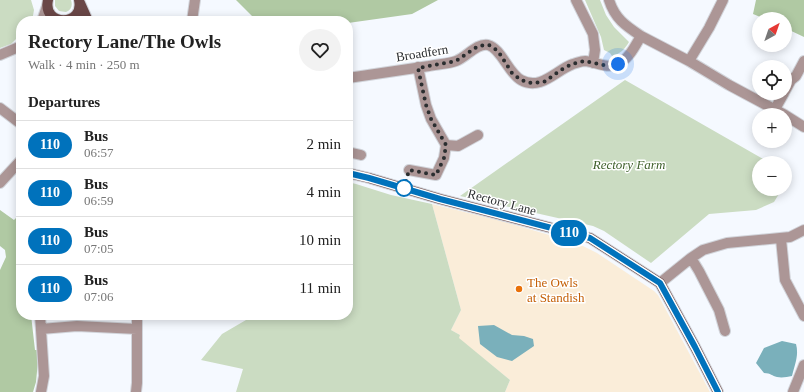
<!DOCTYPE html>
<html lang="en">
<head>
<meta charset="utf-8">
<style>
  body { margin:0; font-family:"Times New Roman",serif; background:#f2f2f2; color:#222; height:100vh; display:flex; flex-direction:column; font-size:15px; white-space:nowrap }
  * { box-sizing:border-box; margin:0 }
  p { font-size:13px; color:#767676 }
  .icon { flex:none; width:22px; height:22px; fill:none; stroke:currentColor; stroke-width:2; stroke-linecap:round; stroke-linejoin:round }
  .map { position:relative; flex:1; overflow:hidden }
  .side { position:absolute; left:16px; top:16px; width:337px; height:304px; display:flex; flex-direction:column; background:#fff; border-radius:16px; box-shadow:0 2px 10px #0003 }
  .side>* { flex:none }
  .badge { padding:0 8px; border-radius:13px; font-size:14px; line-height:26px }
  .needle { width:26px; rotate:40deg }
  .controls { position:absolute; left:752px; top:12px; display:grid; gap:8px }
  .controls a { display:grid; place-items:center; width:40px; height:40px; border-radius:50%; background:#fff; box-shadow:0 2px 10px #0003; font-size:20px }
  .you { position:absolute; width:20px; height:20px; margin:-10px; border:3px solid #fff; border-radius:50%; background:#1a73e8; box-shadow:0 0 0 6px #1a73e833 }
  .map>.badge { position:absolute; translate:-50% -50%; box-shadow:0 0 0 2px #fff }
  h2 { padding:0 12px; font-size:15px; line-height:36px }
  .round { display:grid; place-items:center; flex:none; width:42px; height:42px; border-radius:21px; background:#f2f2f2 }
  .headline { display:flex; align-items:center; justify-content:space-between; height:68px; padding:0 12px }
  h1 { font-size:19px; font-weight:600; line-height:30px }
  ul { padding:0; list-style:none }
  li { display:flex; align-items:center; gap:12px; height:48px; padding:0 12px; border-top:1px solid #e0e0e0 }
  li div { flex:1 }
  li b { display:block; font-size:15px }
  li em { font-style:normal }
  li .badge { min-width:44px; font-weight:700; text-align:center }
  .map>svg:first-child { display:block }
</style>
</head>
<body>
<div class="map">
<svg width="804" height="392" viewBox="0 0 804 392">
  <rect width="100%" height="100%" fill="#f5f9ff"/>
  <path fill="#faedd9" d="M432 204 501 221 577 243 597 253 654 291 658 295 710 392H505L510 380 458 338 460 335 451 330 461 310Z"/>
  <path fill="#cbdcc2" d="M0 0H31L34 10 32 21H21V34L11 44 0 48Z
    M55 0H71C73 6 71 10 66 12L59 11 55 6Z
    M585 0H600L606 15 614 27 629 42C625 49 620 54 612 56L610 53 604 50 601 37Z
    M625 80 770 163H759V189H782L774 202 756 210 709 214 651 263 604 231 593 226 460 196Z
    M348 182 356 184 391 195 432 204 461 310 451 330 460 335 459 338 510 380 505 392H236L243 369 201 360 222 334 246 320 248 315H348Z"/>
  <path fill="#b0c9a3" d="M236 0H438L412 14 348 23V21H257Z
    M756 0H804V37L785 28V19H765L753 14Z
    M0 210 14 220 18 216H21V315H31L35 350H39L36 382 33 392H0V270L6 257 5 250 0 246Z"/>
  <path fill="#7ab0bb" d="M494 325 512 335 524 336 533 339 534 346 512 361 497 357 480 344 478 326Z
    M782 341 796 344C799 355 795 364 792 376 787 377 782 378 777 377 772 376 771 373 764 373L756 363 764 348Z"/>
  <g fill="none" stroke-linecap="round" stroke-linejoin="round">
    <g stroke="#d1d4da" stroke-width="12">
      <path id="minor" d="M576 0 593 34 595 50 593 63
        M42 21 47 6
        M192 21 195 0
        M641 36 689 61 729 85 785 115
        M0 55 21 46
        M689 61 709 28 723 0
        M418 67 426 105 431 119 446 145 458 146 478 135
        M348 78C375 74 402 70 429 66 438 64 448 64 456 61 467 57 476 43 488 45 501 48 508 73 521 80 541 91 556 70 573 64 577 63 581 61 585 61 596 62 607 69 618 64 629 59 635 46 641 36 626 26 615 19 609 0
        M785 91 791 80 796 76 804 61
        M0 108 21 124
        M775 109 784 93
        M785 115 804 127
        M348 152 361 155
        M409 170 436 175 444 158 446 145
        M0 183 21 160
        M781 239 785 280 804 316
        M691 258 699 271 719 310 725 331
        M660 283 691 258 703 250 727 243 790 237 804 230
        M40 315 44 376 41 392
        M41 329 77 326 137 329
        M136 392 137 383V315
        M793 392 804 365"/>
    </g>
    <g stroke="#d1d4da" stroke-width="12">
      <path id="major" d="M48 0C42 27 85 27 79 0
        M80 3 88 21
        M348 173 369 178 440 199 590 238 660 283 695 347 718 392"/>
    </g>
    <use href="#minor" stroke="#ac9696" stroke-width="10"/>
    <use href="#major" stroke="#6a4747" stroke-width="10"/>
  </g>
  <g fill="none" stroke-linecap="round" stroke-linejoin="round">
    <g stroke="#fff" stroke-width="9">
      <path id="line" d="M348 173 369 178 440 199 590 238 660 283 695 347 718 392"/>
    </g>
    <use href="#line" stroke="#0072bc" stroke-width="6"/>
    <path stroke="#2b2e30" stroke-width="4" stroke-dasharray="0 7.2" d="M404 188 409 170 436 175 444 158 446 145 431 119 426 105 418 68 456 61 478 46 489 45 498 51 512 73 521 80 531 83 544 82 561 70 572 64 584 61 608 66 618 64"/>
  </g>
  <circle fill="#fff" stroke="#0072bc" stroke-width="2" cx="404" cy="188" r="8"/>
  <circle fill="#e8710a" stroke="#fff" stroke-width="1.5" cx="519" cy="289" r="4"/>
  <g text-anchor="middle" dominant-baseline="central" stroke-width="3" stroke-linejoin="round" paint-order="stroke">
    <g font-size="13" fill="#2b2e30" stroke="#fff">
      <text transform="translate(422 53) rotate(-9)">Broadfern</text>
      <text transform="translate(502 202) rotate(15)">Rectory Lane</text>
    </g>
    <g font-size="13" font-style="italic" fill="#40612d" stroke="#fff">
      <text x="629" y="164">Rectory Farm</text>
    </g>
    <g font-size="13" fill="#c56008" stroke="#fff" text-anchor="start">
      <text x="527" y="282">The Owls<tspan x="527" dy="15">at Standish</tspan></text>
    </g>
  </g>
</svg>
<div class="controls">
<a><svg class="needle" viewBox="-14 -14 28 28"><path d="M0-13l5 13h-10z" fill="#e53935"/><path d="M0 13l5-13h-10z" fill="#767676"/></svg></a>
<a><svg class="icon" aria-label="locate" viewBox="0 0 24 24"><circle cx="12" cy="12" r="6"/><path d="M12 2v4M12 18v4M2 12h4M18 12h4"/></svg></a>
<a>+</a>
<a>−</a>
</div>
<div class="you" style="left:618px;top:64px"></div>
<b class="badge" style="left:569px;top:233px;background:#0072bc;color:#fff">110</b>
<section class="side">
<div class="headline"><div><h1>Rectory Lane/The Owls</h1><p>Walk · 4 min · 250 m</p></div><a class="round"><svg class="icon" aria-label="heart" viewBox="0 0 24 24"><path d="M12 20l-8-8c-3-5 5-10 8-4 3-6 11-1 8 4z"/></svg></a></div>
<h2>Departures</h2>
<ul>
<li><span class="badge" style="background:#0072bc;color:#fff">110</span><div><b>Bus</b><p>06:57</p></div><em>2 min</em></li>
<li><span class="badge" style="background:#0072bc;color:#fff">110</span><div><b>Bus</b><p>06:59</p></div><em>4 min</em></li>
<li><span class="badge" style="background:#0072bc;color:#fff">110</span><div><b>Bus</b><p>07:05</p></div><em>10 min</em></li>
<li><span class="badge" style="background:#0072bc;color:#fff">110</span><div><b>Bus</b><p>07:06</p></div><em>11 min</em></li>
</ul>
</section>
</div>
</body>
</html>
